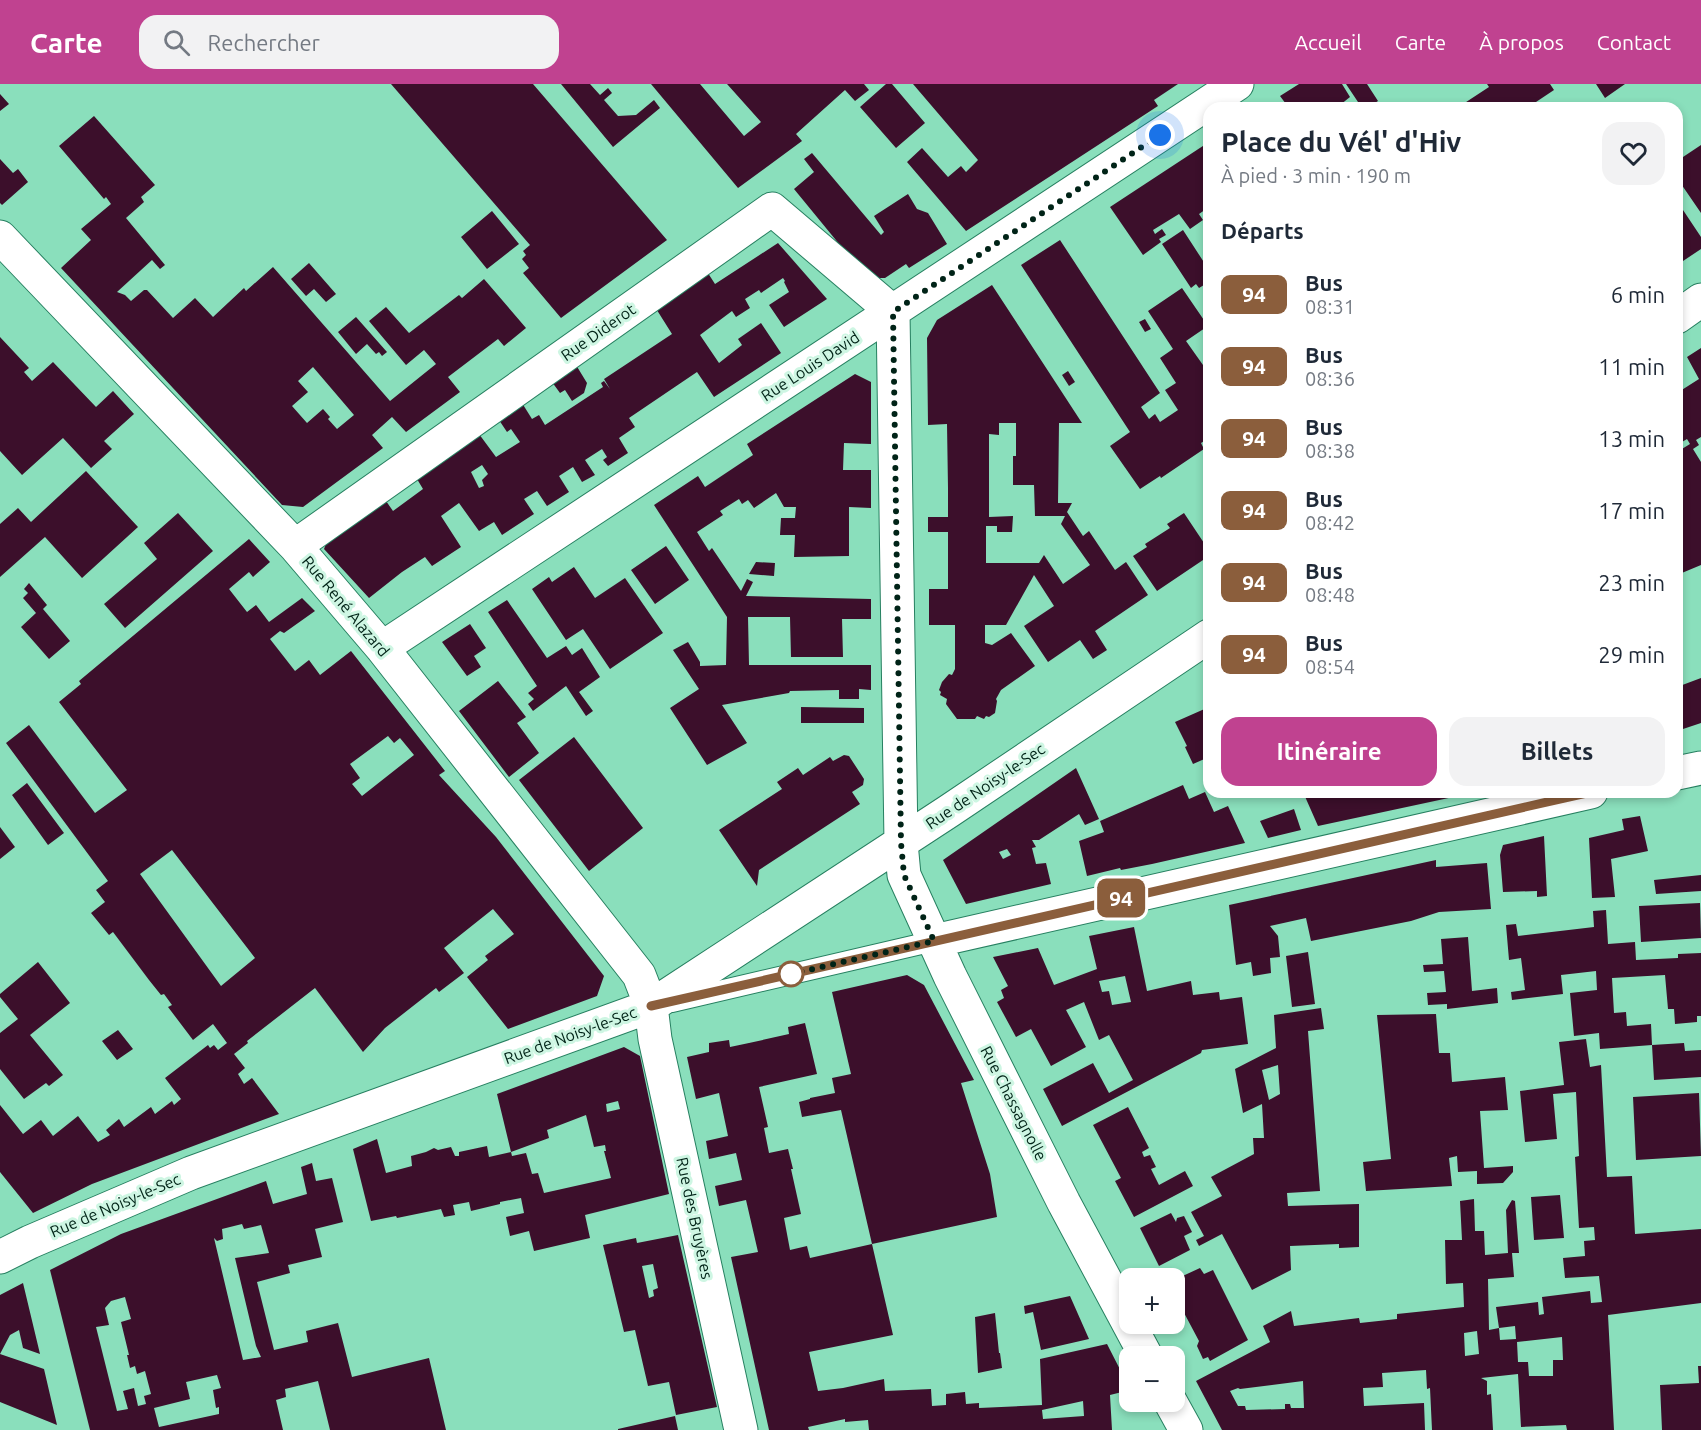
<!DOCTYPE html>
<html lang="fr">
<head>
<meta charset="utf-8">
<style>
  body { margin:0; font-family:Ubuntu,sans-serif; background:#f2f2f3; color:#1f2937; height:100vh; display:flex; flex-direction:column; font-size:22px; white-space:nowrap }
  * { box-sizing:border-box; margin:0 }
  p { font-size:20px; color:#747a83 }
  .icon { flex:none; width:33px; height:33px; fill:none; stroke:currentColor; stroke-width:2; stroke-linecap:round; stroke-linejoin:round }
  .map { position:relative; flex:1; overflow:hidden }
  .side { position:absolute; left:1203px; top:18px; width:480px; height:696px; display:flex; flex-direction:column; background:#fff; border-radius:18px; box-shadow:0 3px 9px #0003 }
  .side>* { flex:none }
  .badge { padding:0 12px; border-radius:9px; font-size:21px; line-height:39px }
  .fabs { position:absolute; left:1119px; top:1184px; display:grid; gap:12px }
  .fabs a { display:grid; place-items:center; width:66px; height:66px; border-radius:12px; background:#fff; box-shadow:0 3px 9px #0003; font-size:30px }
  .you { position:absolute; width:30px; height:30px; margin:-15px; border:4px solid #fff; border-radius:50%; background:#1a73e8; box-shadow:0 0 0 9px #1a73e833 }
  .map>.badge { position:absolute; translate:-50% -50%; box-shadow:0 0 0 3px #fff }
  h2 { padding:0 18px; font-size:22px; line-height:54px }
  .round { display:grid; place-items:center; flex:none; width:63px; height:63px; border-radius:18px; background:#f2f2f3 }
  .headline { display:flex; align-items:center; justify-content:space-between; height:102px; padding:0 18px }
  h1 { font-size:28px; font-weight:700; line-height:45px }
  .button { display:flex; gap:12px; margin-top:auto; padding:12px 18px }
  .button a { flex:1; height:69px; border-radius:18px; background:#c04290; color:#fff; font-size:24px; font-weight:700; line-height:69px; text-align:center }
  .button a+a { background:#f2f2f3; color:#1f2937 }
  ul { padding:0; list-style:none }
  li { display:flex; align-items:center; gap:18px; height:72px; padding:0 18px }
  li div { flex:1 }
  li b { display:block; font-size:22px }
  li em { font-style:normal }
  li .badge { min-width:66px; font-weight:700; text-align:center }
  header { display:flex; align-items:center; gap:36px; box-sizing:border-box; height:84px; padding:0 30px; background:#c04290; color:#fff }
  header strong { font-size:28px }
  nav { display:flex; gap:33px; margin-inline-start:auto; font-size:21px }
  .search { width:420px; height:54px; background:#f2f2f3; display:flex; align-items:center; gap:15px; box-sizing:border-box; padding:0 21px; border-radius:18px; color:#747a83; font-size:22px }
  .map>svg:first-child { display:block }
</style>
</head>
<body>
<header>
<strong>Carte</strong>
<div class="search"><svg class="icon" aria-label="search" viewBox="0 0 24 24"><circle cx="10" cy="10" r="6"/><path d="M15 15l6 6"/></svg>Rechercher</div>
<nav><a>Accueil</a><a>Carte</a><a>À propos</a><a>Contact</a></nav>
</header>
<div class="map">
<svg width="1701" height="1346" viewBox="0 0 1701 1346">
  <rect width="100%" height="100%" fill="#8adfbc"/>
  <path fill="#3c0f2b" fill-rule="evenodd" d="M391 0H533L667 156 561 234 523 189 529 184 522 175 526 171 523 167 530 161Z
    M561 0H590L600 11 608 4 612 9 604 16 618 32 636 31 654 16 660 24 613 63Z
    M651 0H700L744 52 761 38 727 0H864L869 6 855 17 845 6 796 50 802 57 738 104Z
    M886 0H892L925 39 896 64 860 23Z
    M913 0H1178L1154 16 1158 22 966 147 907 78 922 64 948 93 961 82 966 88 978 76Z
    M1299 0H1342L1350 13 1340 21 1342 24H1289L1280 12Z
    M1346 0H1367L1378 17 1367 24H1362Z
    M1487 0H1550L1554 6 1527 24H1457L1489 3Z
    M1596 0H1625L1605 14Z
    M0 10 9 20 0 27Z
    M94 32 155 101 141 113 144 118 126 134 165 181 160 185 152 176 117 208 125 211 131 217 144 206H147L173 234 195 214 213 233 244 204 246 207 273 183 390 317 436 280 424 266 406 281 369 237 386 223 409 249 459 211 462 214 484 195 526 244 504 262 498 255 448 293 460 308 406 348 392 333 372 351 383 364 303 423 282 421 61 184 91 156 81 145 111 120 106 113 104 115 59 62ZM313 283 354 331 337 345 328 335 330 333 323 325 307 339 292 322 308 308 298 297Z
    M1209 58V123L1199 130 1203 136 1190 145 1179 130 1153 146 1155 150 1162 145 1166 151 1159 155 1161 158 1143 171 1110 123Z
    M1701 61V129L1677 94V77Z
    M812 69 881 151 884 148 874 132 908 110 917 125 928 129 947 160 909 184 906 180 885 194H867L794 105 814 88 804 75Z
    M0 75 13 89 18 85 28 98 2 121 0 119Z
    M1677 117 1701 153V165L1677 181Z
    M492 127 519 160 487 185 461 153Z
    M1183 146 1209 186V198L1199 204 1196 200 1191 204 1162 160Z
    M1060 156 1160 309 1141 323 1149 335 1155 330 1160 338 1178 326 1165 306 1176 299 1160 274 1173 265 1148 227 1182 204 1208 242 1209 241V249L1205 244 1186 257 1203 281 1209 277 1208 321 1209 354 1201 359 1204 365 1161 394 1160 392 1140 405 1110 362 1130 348 1021 181Z
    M778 159 827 215 784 243 769 221 789 208 784 198 785 197 783 194 761 209 759 206 745 215 750 224 736 233 732 227 700 251 719 279 742 261 738 255 761 239 781 269 714 313 697 288 629 334 635 343 619 354 628 369 608 382 603 376 607 373 602 365 585 376 595 391 582 398 573 383 559 392 569 408 547 422 537 407 524 415 534 430 502 451 494 438 479 447 459 419 441 432 461 463 432 482 425 473 402 488 369 514 324 465 326 460 386 417 393 427 423 405 417 395 479 350 496 373 520 358 511 345 507 348 499 336 522 319 532 335 539 331 545 341 603 303 601 299 604 297 610 305 604 295 672 250 655 223 706 186 715 200ZM482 381 488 390 482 396 484 402 479 404 471 388Z
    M309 179 336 210 326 218 314 205 306 212 291 195Z
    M992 201 1082 339H1059L1058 419H1072L1067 428 1083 452 1089 447 1115 486 1126 478 1148 511 1095 547 1107 566 1093 575 1080 556 1048 578 1024 542 1054 522 1034 491 1006 541H985V559L992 561 1011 549 1035 582 1001 606 996 615 997 617 995 629 989 633 986 632 984 635 977 632 975 635H957L946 620 947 615 940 611 941 608 939 606 942 598 949 590 952 591 955 585V541H929V505H948V448H928V433H948V404L947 340 928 341 927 254 937 236ZM999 339H1016V372H1013V401H1034L1035 432H1065L1061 440 1090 481 1063 500 1044 471 1039 479H986V442H997V448H1012L1013 432 989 433V350L999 351Z
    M356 233 387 268 382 272 379 268 376 270 367 260 356 270 338 248Z
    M1145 235 1151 245 1145 248 1139 238Z
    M0 253 29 284 24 288 32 297 53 278 96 323 113 307 134 330 104 357 112 365 91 384 63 354 22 391 0 367Z
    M1701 264V353L1696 356 1699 361 1693 365 1701 378V481L1677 491V415L1680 413 1677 407V368L1690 360 1687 355 1677 361V309L1699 295 1687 273Z
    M576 281 587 299 584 309 572 317 565 306 560 309 552 298Z
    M1068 287 1075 298 1069 302 1062 291Z
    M855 290 871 298V360L844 359 843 386H871V424L849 423V472L794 473 795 451H780L781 434H795L796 423H784L776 409 754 424 748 416 742 420 739 415 720 427 723 431 697 448 709 467 712 464 741 507 747 495 753 498 746 512 871 515V535H842L843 573H791L790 533H748L749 581H871V606L859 605V615H839V606L790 607 789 609 722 621 747 659 707 681 670 624 699 605 673 566 688 558 700 578V582L726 581 727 533 654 421 698 392 705 403 753 371 747 360Z
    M86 387 138 443 82 494 45 453 0 493V440L18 424 31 438Z
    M178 429 213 467 125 544 104 520 157 475 144 459Z
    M1184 429 1206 462 1209 460V472L1157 507 1133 472 1147 463 1145 460 1170 444 1167 440Z
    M249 455 270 478 253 493 249 488 229 505 247 528 256 521 269 538 302 514 315 527 284 549 280 547 270 555 295 587 309 576 320 591 351 567 445 687 439 691 496 753 604 892 597 912 508 945 467 893 488 876 485 872 514 850 493 825 444 864 464 889 439 908 436 904 385 944 363 968 315 904 247 957 248 959 234 970 245 984 238 990 244 1000 252 994 279 1030 92 1100 33 1129 0 1088V1021L23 1050 41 1036 53 1052 78 1032 98 1058 110 1051 106 1046 119 1035 124 1043 151 1023 155 1030 172 1017 174 1021 181 1015 165 994 208 961 210 964 214 961 218 966 227 959 213 940 193 956 168 923 172 921 164 910 161 911 149 896 113 848 109 851 91 829 105 818 96 806 108 797 6 659 29 641 95 729 127 706 59 618 81 600 79 597ZM388 652 394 659 400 654 414 671 362 712 352 700 360 694 350 680ZM172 766 255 874 221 902 140 790Z
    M666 462 689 496 655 520 631 486Z
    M756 478 775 479 774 492 749 490Z
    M574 483 595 514 625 494 663 549 610 585 583 545 566 556 532 505 549 493 552 498Z
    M29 499 47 521 43 525 70 557 49 575 21 543 36 529 23 514 28 509 24 505Z
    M507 516 547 574 566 562 572 571 582 564 600 593 579 608 593 627 586 632 566 602 533 627 528 620 534 615 528 609 537 602 488 528Z
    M470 540 486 564 474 572 481 583 467 592 442 558Z
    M1701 594V639L1680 646 1679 643 1677 644V603Z
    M498 597 526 633 517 639 539 669 509 693 459 627Z
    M801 623 864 624V639H801Z
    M1209 623V673L1193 680 1185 663 1187 662 1175 638Z
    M574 653 643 744 589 787 519 696Z
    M844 671 849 672 864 695 863 701 852 708 860 720 759 786 757 802 719 746 782 705 777 698 798 684 803 691 830 673 833 677Z
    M1076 684 1099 735 1085 741 1079 730 1039 756H1032L1036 763 1032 764 1036 780 1046 779 1051 800 966 820 943 776ZM1007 765 1011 771 1003 775 999 768Z
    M27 699 64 749 48 761 12 711Z
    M1183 701 1189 715 1205 708 1214 728 1228 722 1245 759 1152 780 1121 786 1120 784 1087 792 1079 757 1104 748 1100 737Z
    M1303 708H1472V709L1318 742Z
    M1294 725 1301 746 1268 754 1260 737Z
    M1640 732 1648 767 1611 775 1615 813 1592 814 1589 754 1624 746 1622 735Z
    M0 743 15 763 0 775Z
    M1544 752 1547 812 1537 813V807L1503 808 1500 771 1503 761Z
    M1436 776V783L1487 779 1491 825 1439 828 1411 837 1311 857 1306 834 1270 842 1278 852 1280 873 1270 874 1271 889 1253 892 1251 878 1236 881 1229 821Z
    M1701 791V807L1656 810 1654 796Z
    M1700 819 1701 854 1641 858 1639 822Z
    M1606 826 1608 860 1635 858 1636 876 1678 874V870L1701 869V932H1697V938L1675 940 1674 925H1668L1665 891 1612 894 1614 929 1626 928 1627 942 1651 940 1652 961 1684 959 1685 967 1701 966V993L1654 996 1652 961 1600 965 1599 949 1574 952 1570 909 1597 906 1596 887 1561 891 1563 910 1512 916 1511 908 1525 906 1521 874 1509 876 1506 841 1516 840 1518 852 1594 843 1593 827Z
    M1134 843 1147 907 1191 897 1193 911 1219 908 1220 916 1242 913 1248 960 1202 966 1201 969 1062 1042 1043 1005 1093 979 1109 1009 1133 996 1109 951 1099 956 1084 918 1066 926 1086 963 1051 982 1031 945 1016 953 997 918 1004 914 1001 906 1008 902 993 873 1038 864 1054 901 1097 885 1089 852ZM1125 892 1131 918 1112 921 1109 907 1102 908 1099 897Z
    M1468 853 1472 907 1497 904 1498 919 1447 925V920L1428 921 1427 909 1446 908 1444 887 1424 888 1423 881 1443 880 1441 855Z
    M1308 868 1315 920 1292 923 1286 872Z
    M38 878 70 919 30 951 63 991 49 1002 46 999 24 1015 0 985V949L18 935 0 913V910Z
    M907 891 924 901 974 996 961 999 990 1090 997 1133 872 1160 893 1251 809 1268 818 1307 843 1304 884 1295 885 1307 931 1305 932 1322 946 1321V1310L965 1308 966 1320 979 1319V1324L1042 1321 1040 1275 1107 1260 1130 1305V1306L1110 1311 1112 1346H869L868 1336 845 1338V1335L808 1343 809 1346H769L731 1173 758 1168 746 1116 719 1122 715 1102 742 1096 736 1069 709 1075 706 1057 728 1052 719 1009 696 1015 687 973 709 968V959L729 956 730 963 749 959 789 950 788 943 805 939 817 990 759 1003 768 1043 764 1044 769 1069 788 1065 793 1085H791L801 1130 784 1134 790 1166 807 1162 810 1174 872 1160 841 1026 802 1033 799 1018 810 1015V1014L835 1009 832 994 851 990 832 908ZM1083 1317 1084 1332 1043 1335 1042 1326Z
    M1321 924 1324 945 1308 947 1320 1107 1287 1109 1288 1122 1359 1120V1163L1339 1164V1160L1290 1162 1291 1186 1252 1206 1222 1150 1199 1162 1196 1156 1204 1152 1191 1128 1222 1112 1211 1093 1254 1070 1253 1054H1264L1262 1020 1243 1029 1235 985 1276 964 1274 931ZM1278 981 1280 1010 1269 1016 1262 986Z
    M1436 930 1439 969H1450L1452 998 1505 993 1508 1026 1480 1027 1484 1084 1513 1082V1088L1503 1099 1477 1100V1087L1458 1088 1457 1072 1449 1074 1452 1102 1366 1107 1363 1078 1391 1075 1377 931Z
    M118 946 133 965 117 976 102 957Z
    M1586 955 1590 983 1601 981 1607 1093 1632 1092 1635 1150 1701 1145V1219L1608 1231 1614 1346H1567L1566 1341 1521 1343 1518 1290 1481 1294 1487 1297V1311L1491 1310 1493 1346H1432L1430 1304 1427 1305 1426 1286 1382 1289 1383 1303 1363 1304 1364 1322 1424 1319 1425 1346H1222L1196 1297 1270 1258 1263 1242 1291 1227 1294 1242 1359 1234 1360 1239 1397 1235V1230L1464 1223 1463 1199 1446 1200 1445 1156H1462L1460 1117 1474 1115 1475 1147H1484L1485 1171 1508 1169 1506 1126 1512 1116 1515 1117 1519 1169H1512L1514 1193 1488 1195 1489 1246 1499 1244 1500 1256 1516 1255 1515 1242 1499 1244 1496 1223 1538 1218 1539 1231 1544 1230 1542 1213 1590 1207 1591 1219 1602 1218 1599 1192 1565 1194 1563 1174 1585 1172 1584 1157 1595 1156 1594 1143 1579 1144 1575 1073 1579 1072 1576 1008 1553 1010 1557 1055 1525 1058 1520 1007 1564 1001 1559 958ZM1477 1247 1479 1270 1465 1272 1464 1249ZM1562 1253 1563 1276H1553V1292H1529L1528 1278H1518L1517 1258ZM1303 1297 1304 1324H1291L1290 1320H1285V1325L1246 1326 1245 1322H1238L1230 1307 1238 1304 1240 1305Z
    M624 963 640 972 669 1110 585 1131 590 1154 534 1167 529 1147 510 1152 506 1133 524 1129 521 1114 500 1118V1120L471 1127 469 1118 453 1121 455 1131 444 1133 441 1125 397 1134 396 1132 371 1137 353 1065 377 1055 386 1089 412 1082 411 1072 426 1068 434 1064 438 1066 451 1063 455 1072H459V1068L487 1062 489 1073 511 1068 512 1072 526 1069 532 1090 538 1089 544 1109 611 1094 604 1067H606L605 1061 594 1063 586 1031 547 1046 549 1054 511 1068 497 1010ZM618 1017 620 1025 607 1028 606 1020Z
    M1699 1009 1701 1072 1636 1076 1633 1013Z
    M1128 1023 1149 1064 1142 1068 1144 1073 1150 1071 1156 1083 1151 1085 1159 1101 1185 1087 1193 1102 1134 1133 1115 1097 1121 1094 1093 1041Z
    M312 1079 316 1097 332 1094 343 1138 315 1145 322 1173 288 1181 290 1189 257 1198 274 1266 308 1258 306 1247 338 1239 352 1293 429 1274 446 1346H330L318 1297 285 1305 286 1313 276 1316 283 1346H90L50 1186 121 1150 266 1097 273 1120 307 1110 301 1083ZM242 1140 244 1145 261 1141 269 1169 235 1174 256 1262 261 1273 243 1276 214 1154 217 1157 223 1155 222 1145ZM125 1213 131 1235 121 1238 129 1271H127L130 1284 135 1282 137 1290 145 1287 151 1310 144 1312 146 1320 138 1322 134 1304 123 1307 128 1325 117 1327 96 1243 109 1241 105 1224 111 1217ZM217 1291 221 1304 213 1306 216 1324 219 1323V1330L159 1343 154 1324 190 1315 186 1298Z
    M1560 1111 1564 1154 1534 1156 1531 1113Z
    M1171 1129 1176 1138 1177 1134 1184 1132 1192 1148 1184 1152 1190 1166 1159 1182 1140 1144Z
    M678 1151 717 1323 676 1331 669 1298 648 1302 635 1246 624 1248 603 1161 636 1154 637 1159ZM653 1180 658 1204 653 1206 654 1212 649 1214 642 1182Z
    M1200 1184 1204 1190 1213 1186 1248 1256 1210 1277 1208 1273 1203 1275 1197 1262 1199 1257 1174 1210V1196Z
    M23 1199 40 1270 23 1264 19 1246 10 1251 0 1270 44 1285 57 1341 0 1318V1211Z
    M1070 1212 1089 1255 1041 1266 1033 1228 1025 1230 1024 1222Z
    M995 1229 999 1269H1000L1002 1284 978 1289 975 1233Z
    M1698 1282H1701V1346H1662L1660 1301 1699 1299Z
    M675 1332 678 1346H618V1345Z"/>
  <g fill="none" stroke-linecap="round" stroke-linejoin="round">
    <g stroke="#278061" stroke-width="22">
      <path id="service" d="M672 918 934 857"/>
    </g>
    <g stroke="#278061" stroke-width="35">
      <path id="minor" d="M0 153 295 462 382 564 639 891 651 922 655 955 741 1346
        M1677 233 1701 216
        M295 462 772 125 893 228 901 759 904 791 950 892 1064 1119 1146 1272
        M382 564 1237 0
        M1677 689 1701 684
        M934 857 1591 708
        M0 1173 30 1158 191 1089 651 922 949 727 1209 552
        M1170 1317 1186 1346"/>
    </g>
    <use href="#service" stroke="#fff" stroke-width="20"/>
    <use href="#minor" stroke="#fff" stroke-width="33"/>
  </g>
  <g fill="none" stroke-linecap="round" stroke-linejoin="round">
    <g stroke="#fff" stroke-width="14">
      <path id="line" d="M651 922 1591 708"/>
    </g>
    <use href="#line" stroke="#8b5e3c" stroke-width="9"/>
    <path stroke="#002317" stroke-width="6" stroke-dasharray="0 10.8" d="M791 890 934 857 904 791 901 759 893 228 1160 51"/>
  </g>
  <circle fill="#fff" stroke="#8b5e3c" stroke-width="3" cx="791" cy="890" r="12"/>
  <g text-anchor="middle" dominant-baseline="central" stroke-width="6" stroke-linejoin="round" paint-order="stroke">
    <g font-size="16" fill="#002317" stroke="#cef6e3">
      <text transform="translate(598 248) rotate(-35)">Rue Diderot</text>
      <text transform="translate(810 282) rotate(-33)">Rue Louis David</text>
      <text transform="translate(346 522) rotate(50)">Rue René Alazard</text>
      <text transform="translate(985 702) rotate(-34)">Rue de Noisy-le-Sec</text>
      <text transform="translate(570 951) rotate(-20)">Rue de Noisy-le-Sec</text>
      <text transform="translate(1014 1019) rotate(63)">Rue Chassagnolle</text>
      <text transform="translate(115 1121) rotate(-23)">Rue de Noisy-le-Sec</text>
      <text transform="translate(695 1134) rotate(78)">Rue des Bruyères</text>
    </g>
  </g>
</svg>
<div class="fabs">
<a>+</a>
<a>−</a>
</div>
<div class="you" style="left:1160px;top:51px"></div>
<b class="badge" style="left:1121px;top:814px;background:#8b5e3c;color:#fff">94</b>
<section class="side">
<div class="headline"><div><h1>Place du Vél' d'Hiv</h1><p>À pied · 3 min · 190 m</p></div><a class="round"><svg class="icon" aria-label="heart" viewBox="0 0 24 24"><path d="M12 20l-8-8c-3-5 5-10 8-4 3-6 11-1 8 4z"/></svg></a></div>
<h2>Départs</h2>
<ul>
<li><span class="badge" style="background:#8b5e3c;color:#fff">94</span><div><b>Bus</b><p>08:31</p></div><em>6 min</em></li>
<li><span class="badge" style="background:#8b5e3c;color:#fff">94</span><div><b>Bus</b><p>08:36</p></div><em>11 min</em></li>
<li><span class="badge" style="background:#8b5e3c;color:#fff">94</span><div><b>Bus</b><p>08:38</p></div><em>13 min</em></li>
<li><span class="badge" style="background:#8b5e3c;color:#fff">94</span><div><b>Bus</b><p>08:42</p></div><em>17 min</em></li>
<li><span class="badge" style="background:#8b5e3c;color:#fff">94</span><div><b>Bus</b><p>08:48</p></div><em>23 min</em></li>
<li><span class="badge" style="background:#8b5e3c;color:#fff">94</span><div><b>Bus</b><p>08:54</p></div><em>29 min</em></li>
</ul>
<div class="button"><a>Itinéraire</a><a>Billets</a></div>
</section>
</div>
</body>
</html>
